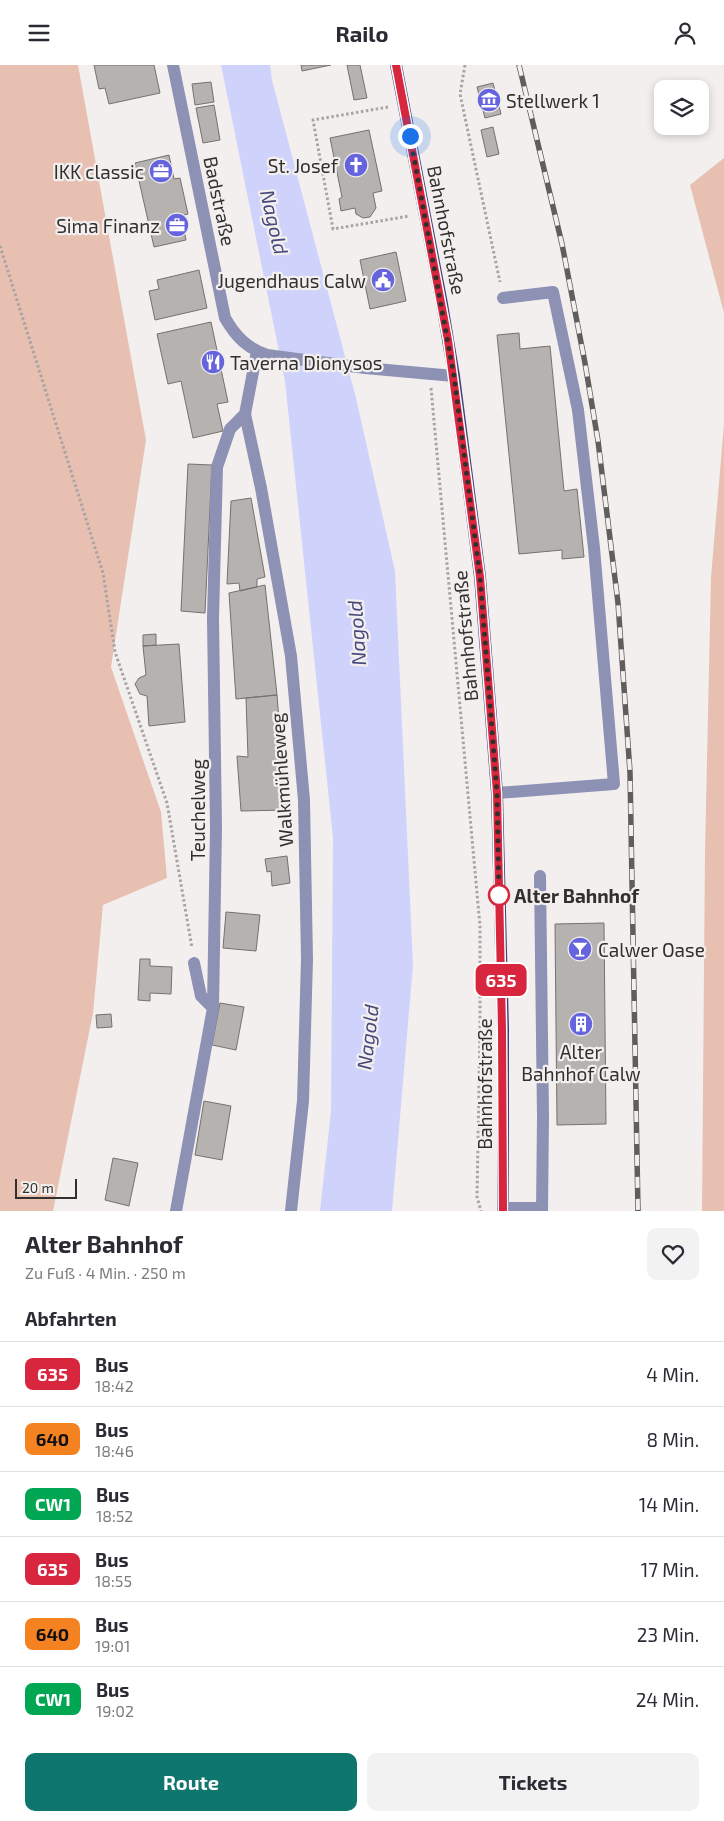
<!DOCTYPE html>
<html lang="de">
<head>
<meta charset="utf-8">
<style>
  body { margin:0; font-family:"Exo 2",sans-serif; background:#f2f2f3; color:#2b2b33; height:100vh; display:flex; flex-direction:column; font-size:19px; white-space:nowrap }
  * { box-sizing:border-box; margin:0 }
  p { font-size:16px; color:#7c7c81 }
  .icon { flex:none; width:28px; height:28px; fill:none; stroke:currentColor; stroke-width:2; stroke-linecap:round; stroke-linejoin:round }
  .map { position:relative; height:1146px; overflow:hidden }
  .drawer { display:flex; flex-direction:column; background:#fff; flex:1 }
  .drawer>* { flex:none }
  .badge { padding:0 10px; border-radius:8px; font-size:18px; line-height:32px }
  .controls { position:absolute; left:654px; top:15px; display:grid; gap:10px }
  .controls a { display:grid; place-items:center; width:55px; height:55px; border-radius:10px; background:#fff; box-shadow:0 2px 8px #0003; font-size:25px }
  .scale { position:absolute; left:15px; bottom:12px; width:62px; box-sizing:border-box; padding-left:5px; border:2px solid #31302f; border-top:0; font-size:14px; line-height:18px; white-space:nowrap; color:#31302f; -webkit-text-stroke:4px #f3efee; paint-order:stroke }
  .you { position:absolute; width:25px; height:25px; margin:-12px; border:4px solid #fff; border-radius:50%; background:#1a73e8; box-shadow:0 0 0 8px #1a73e833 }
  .map>.badge { position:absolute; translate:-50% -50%; box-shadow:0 0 0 2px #fff }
  h2 { padding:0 25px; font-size:19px; line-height:45px }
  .round { display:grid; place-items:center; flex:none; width:52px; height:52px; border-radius:10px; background:#f2f2f3 }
  .head { display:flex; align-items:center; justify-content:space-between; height:85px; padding:0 25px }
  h1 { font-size:24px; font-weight:700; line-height:38px }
  .cta { display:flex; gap:10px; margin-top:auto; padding:10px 25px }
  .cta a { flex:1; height:58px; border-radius:10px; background:#0f766e; color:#fff; font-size:20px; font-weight:700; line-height:58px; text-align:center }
  .cta a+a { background:#f2f2f3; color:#2b2b33 }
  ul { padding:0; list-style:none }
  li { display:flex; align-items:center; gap:15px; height:65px; padding:0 25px; border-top:1px solid #e1e1e2 }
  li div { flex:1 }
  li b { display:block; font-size:19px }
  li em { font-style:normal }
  li .badge { min-width:55px; font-weight:700; text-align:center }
  header { display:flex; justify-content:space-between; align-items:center; height:65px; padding:0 25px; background:#fff; font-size:22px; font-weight:700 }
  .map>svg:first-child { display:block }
</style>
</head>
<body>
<header><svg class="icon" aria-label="menu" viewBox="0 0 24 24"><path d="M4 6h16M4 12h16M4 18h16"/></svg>Railo<svg class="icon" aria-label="person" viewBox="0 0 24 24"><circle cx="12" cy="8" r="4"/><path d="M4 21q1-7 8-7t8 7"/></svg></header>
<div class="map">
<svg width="724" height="1146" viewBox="0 0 724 1146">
  <rect width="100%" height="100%" fill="#f3efee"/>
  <path fill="#e7c0b1" d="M0 0H78L146 375 111 602 161 747 167 813 103 840 93 948 53 1146H0Z
    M724 93V248L690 120Z
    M724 359V1146H702L705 786 711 512Z"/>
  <path fill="#cfd3fc" d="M221 0H270L272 15 356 333 395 506 413 900 392 1146H320L331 1046 333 773 285 316Z"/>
  <path fill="#b5b2b0" stroke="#757170" d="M94 0H154L160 28 109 39 105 23 99 24Z
    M301 0H331L302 6Z
    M347 0H360L367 33 354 35Z
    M211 17 214 37 195 40 192 19Z
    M493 18 501 49 485 53 477 22Z
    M214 40 220 75 203 78 196 43Z
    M493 62 499 89 487 92 481 65Z
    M369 65 382 126 373 128 376 143 370 152 363 153 356 149 355 143 341 146 339 134 342 132 330 73Z
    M169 90 174 114 180 113 188 149 181 151 186 175 154 182 135 98Z
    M396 187 406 236 370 244 360 195Z
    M199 205 207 243 155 255 149 226 159 224 157 215Z
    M211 257 228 337 217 339 223 366 193 373 181 316 168 319 157 269Z
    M519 268 520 284 550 281 564 426 577 424 584 492 562 494V485L519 489 497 270Z
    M188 399 212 400 205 548 181 546Z
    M251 433 265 512 257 514V522L240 526 239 518 227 519 231 436Z
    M265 520 277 630 236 634 229 528Z
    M156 569V580L143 581V570Z
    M179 579 185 657 149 661 147 631 140 629 135 619 139 613 146 610 143 581Z
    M277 630 286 745 241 746 237 691 248 692 246 633Z
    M287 791 290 818 272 821 271 806 267 807 265 794Z
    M226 847 260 850 256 886 223 883Z
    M604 858 606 1059 557 1060 555 859Z
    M140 894H150V901L172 902 171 929 150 928V936L138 935Z
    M220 938 244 942 236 985 212 980Z
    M111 949 112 962 97 963 96 950Z
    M204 1036 231 1041 222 1095 195 1090Z
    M113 1093 138 1098 129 1141 105 1135Z"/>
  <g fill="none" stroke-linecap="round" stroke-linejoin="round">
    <path stroke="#a7a4a3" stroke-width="3" stroke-dasharray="2.5 2.5" stroke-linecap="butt" d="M465 0 460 29 500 217
      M388 42 313 55 333 164 409 151
      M0 181 103 508 115 587 167 738 192 883
      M431 323 480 861V964L477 1132 481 1146"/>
    <path stroke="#8d91b4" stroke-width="12" d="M173 0 225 253C236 272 247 283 267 290L365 303 454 311
      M257 286 245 349 261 423 291 591 304 735 307 894 303 1036 291 1146
      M497 728 614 719 594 483 578 345 553 227 503 233
      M540 811 543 1052 542 1146
      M194 898 201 931 213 943
      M503 1143H542
      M176 1146 213 943 216 763 213 553 217 402 230 364 245 349"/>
    <path stroke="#40427e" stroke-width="12" d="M396 0 442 239 454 311 480 512 497 728 503 964V1146"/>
    <g stroke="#605e5d" stroke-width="5.5">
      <path id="rail" d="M519 0 562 179 585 298 598 376 618 538 630 707 638 1146"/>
    </g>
    <use href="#rail" stroke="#f3efee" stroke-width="4" stroke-dasharray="11" stroke-linecap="butt"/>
  </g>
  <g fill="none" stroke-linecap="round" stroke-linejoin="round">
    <g stroke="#fff" stroke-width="11">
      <path id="line" d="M396 0 448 275 480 512 497 728 502 964 503 1146"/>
    </g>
    <use href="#line" stroke="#d7263d" stroke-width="8"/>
    <path stroke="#31302f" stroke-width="5" stroke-dasharray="0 9" d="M410 71 454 311 480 512 497 728 499 830"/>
  </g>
  <defs>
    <g id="museum-disc" transform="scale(1.25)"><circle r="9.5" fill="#6664dd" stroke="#f3efee"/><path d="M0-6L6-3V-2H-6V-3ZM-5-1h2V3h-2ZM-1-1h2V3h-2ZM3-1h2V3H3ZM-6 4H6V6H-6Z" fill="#fff"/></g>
    <g id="church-disc" transform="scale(1.25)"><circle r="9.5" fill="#6664dd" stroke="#f3efee"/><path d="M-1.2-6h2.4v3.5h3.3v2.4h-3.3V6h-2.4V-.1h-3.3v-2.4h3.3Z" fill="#fff"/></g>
    <g id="office-disc" transform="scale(1.25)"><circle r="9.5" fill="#6664dd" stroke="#f3efee"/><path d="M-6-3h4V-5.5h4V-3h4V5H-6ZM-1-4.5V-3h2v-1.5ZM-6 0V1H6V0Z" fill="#fff"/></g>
    <g id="civic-disc" transform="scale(1.25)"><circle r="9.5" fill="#6664dd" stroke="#f3efee"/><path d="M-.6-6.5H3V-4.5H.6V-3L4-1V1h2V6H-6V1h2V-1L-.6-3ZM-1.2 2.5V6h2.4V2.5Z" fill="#fff"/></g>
    <g id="restaurant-disc" transform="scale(1.25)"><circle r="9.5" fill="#6664dd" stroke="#f3efee"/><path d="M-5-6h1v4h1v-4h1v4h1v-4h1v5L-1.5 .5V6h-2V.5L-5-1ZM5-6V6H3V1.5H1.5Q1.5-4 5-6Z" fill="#fff"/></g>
    <g id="bar-disc" transform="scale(1.25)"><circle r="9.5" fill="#6664dd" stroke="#f3efee"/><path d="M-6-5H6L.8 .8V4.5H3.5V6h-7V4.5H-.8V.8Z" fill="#fff"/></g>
    <g id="building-disc" transform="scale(1.25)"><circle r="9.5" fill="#6664dd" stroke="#f3efee"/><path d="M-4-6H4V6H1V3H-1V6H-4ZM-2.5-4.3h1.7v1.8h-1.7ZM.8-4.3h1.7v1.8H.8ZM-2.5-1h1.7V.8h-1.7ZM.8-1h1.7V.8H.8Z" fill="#fff"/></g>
  </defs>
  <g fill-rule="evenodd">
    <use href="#museum-disc" x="489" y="35"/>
    <use href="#church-disc" x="356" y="100"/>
    <use href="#office-disc" x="161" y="106"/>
    <use href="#office-disc" x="177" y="160"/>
    <use href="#civic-disc" x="383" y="215"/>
    <use href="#restaurant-disc" x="213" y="297"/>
    <use href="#bar-disc" x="580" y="884"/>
    <use href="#building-disc" x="581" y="959"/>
  </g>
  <circle fill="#fff" stroke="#d7263d" stroke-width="2.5" cx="499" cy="830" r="10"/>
  <g text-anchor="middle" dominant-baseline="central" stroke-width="4.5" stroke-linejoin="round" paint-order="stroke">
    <g font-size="19" fill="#31302f" stroke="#f3efee" text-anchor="end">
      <text x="506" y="35" text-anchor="start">Stellwerk 1</text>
      <text x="338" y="100">St. Josef</text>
      <text x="144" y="106">IKK classic</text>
      <text x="160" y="160">Sima Finanz</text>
      <text x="366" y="215">Jugendhaus Calw</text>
      <text x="230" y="297" text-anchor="start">Taverna Dionysos</text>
      <text x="598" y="884" text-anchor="start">Calwer Oase</text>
      <text x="581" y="986" text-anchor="middle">Alter<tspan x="581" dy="22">Bahnhof Calw</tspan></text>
    </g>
    <g font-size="19" fill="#31302f" stroke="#f3efee">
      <text transform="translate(220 136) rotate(78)">Badstraße</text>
      <text transform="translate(447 165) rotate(79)">Bahnhofstraße</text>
      <text transform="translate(465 571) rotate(-95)">Bahnhofstraße</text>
      <text transform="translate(281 715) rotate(-94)">Walkmühleweg</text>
      <text transform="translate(197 745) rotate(-90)">Teuchelweg</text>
      <text transform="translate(484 1019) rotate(-90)">Bahnhofstraße</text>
    </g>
    <g font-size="19" font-weight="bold" fill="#31302f" stroke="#f3efee" text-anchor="start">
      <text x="514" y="830">Alter Bahnhof</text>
    </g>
    <g font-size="20" font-style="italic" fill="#47497e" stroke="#f3efee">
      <text transform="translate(275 157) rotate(77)">Nagold</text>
      <text transform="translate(356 568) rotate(-94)">Nagold</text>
      <text transform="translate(367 972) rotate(-83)">Nagold</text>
    </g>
  </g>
</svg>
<div class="controls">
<a><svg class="icon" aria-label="layers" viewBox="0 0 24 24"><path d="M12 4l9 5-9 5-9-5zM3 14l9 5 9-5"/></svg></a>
</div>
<div class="scale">20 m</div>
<div class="you" style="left:410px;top:71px"></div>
<b class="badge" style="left:501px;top:915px;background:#d7263d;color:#fff">635</b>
</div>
<section class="drawer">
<div class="head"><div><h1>Alter Bahnhof</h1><p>Zu Fuß · 4 Min. · 250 m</p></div><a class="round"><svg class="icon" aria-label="heart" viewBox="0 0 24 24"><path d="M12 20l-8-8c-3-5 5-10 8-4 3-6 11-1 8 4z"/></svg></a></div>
<h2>Abfahrten</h2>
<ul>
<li><span class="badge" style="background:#d7263d;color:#fff">635</span><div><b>Bus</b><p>18:42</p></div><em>4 Min.</em></li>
<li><span class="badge" style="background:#f58220;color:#111">640</span><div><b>Bus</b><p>18:46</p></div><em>8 Min.</em></li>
<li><span class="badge" style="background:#00a651;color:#fff">CW1</span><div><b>Bus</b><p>18:52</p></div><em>14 Min.</em></li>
<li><span class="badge" style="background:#d7263d;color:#fff">635</span><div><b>Bus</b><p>18:55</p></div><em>17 Min.</em></li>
<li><span class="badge" style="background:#f58220;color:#111">640</span><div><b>Bus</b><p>19:01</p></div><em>23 Min.</em></li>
<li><span class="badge" style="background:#00a651;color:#fff">CW1</span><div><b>Bus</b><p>19:02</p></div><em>24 Min.</em></li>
</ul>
<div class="cta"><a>Route</a><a>Tickets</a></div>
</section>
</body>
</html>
